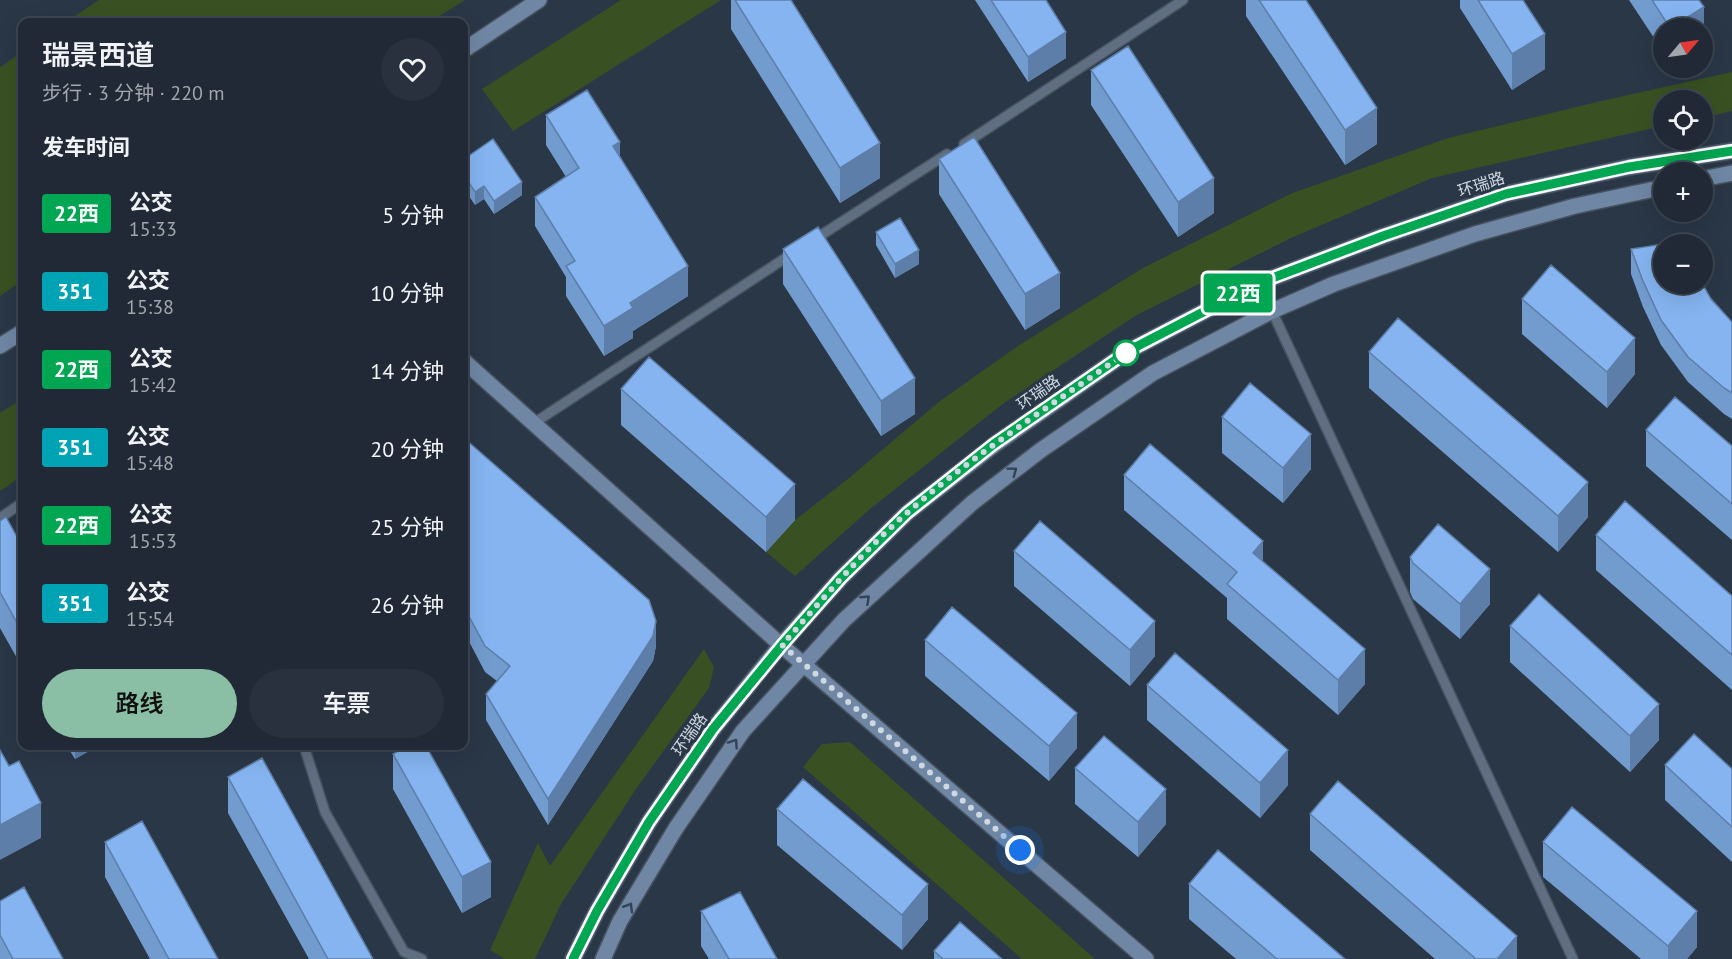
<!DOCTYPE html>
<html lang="zh">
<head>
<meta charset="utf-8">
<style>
  body { margin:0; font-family:"PT Sans","Noto Sans SC",sans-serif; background:#28313d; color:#f1f3f6; height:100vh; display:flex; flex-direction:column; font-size:22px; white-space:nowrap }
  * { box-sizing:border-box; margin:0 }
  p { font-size:20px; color:#a2a6ad }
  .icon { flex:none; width:33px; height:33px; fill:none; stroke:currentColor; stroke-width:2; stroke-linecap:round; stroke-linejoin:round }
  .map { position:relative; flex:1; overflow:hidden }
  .sheet { position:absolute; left:18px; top:18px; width:450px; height:732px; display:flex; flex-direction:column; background:#202935; border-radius:12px; box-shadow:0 6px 24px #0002,0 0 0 2px #3d4550 }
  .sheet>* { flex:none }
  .badge { padding:0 12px; border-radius:4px; font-size:21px; line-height:39px }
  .needle { width:39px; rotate:61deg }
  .buttons { position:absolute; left:1653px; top:18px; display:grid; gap:12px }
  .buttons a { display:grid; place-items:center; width:60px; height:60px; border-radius:50%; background:#202935; box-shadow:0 6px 24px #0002,0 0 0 2px #3d4550; font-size:30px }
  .you { position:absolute; width:30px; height:30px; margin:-15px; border:4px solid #fff; border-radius:50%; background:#1a73e8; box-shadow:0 0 0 9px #1a73e833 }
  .map>.badge { position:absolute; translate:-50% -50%; box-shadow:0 0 0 3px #fff }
  h2 { padding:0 24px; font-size:22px; line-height:54px }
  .round { display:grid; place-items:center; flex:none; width:63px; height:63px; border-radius:32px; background:#28313d }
  .headline { display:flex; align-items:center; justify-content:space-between; height:102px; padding:0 24px }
  h1 { font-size:28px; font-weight:600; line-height:45px }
  .button { display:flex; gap:12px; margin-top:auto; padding:12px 24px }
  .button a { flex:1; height:69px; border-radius:36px; background:#8abfa5; color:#111; font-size:24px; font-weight:600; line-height:69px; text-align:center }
  .button a+a { background:#28313d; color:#f1f3f6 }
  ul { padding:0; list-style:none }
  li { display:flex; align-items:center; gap:18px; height:78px; padding:0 24px }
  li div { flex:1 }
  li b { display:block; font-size:22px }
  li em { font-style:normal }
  li .badge { min-width:66px; font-weight:700; text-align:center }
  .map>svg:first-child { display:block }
</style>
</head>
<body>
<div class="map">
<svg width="1732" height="959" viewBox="0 0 1732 959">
  <rect width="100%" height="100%" fill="#2a3747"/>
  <path fill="#395122" d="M99 0H465L430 22H66Z
    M621 0H721L513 131 482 89Z
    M22 52V281L0 296V67Z
    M1732 72V111L1703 118 1702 100H1664L1663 126 1432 178 1291 238 1135 316 1004 403 870 509 795 576 766 552 795 520 849 478 940 401 1021 344 1143 268 1290 194 1448 138 1597 102Z
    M22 399V476L0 491V413Z
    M704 649 714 667 709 688 636 789 561 904 535 959H505L490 950 538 843 550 866Z
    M850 742 1095 959H1022L803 767 822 744Z"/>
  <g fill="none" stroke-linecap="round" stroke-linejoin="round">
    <g stroke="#47525f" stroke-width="12">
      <path id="lane" d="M964 144 1183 0
        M812 241 947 154
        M1259 283 1573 959
        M534 423 793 253
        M0 518 22 503
        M304 746 325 812 404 952 422 959"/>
    </g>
    <g stroke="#47525f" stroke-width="18">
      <path id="secondary" d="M464 50 539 0
        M1702 179 1732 173
        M0 346 22 332
        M464 361 781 645 1146 959
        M573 959 597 911 649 822 713 729 781 645 841 578 907 513 994 445 1130 350 1259 283 1383 236 1506 194 1629 167 1732 151
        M603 959 620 921 676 828 743 731 844 620 972 503 1041 450 1153 373 1272 311 1334 284 1475 234 1575 206 1664 187"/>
    </g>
    <use href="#lane" stroke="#5f6e80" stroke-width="9"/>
    <use href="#secondary" stroke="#6f87a4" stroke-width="15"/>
  </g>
  <path fill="#729bce" d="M731 0H791L880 178 840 203 731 29Z
    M975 0H1046L1066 58 1028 82Z
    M1246 0H1306L1377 144 1345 165 1246 16Z
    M1460 0H1523L1545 69 1512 90 1460 8Z
    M1629 0H1699L1704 7V42L1702 43V28H1664V53Z
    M1091 70 1214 213 1178 237 1091 105Z
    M546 115 620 156 688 296 633 331V338L604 356 566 296V277L535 226V197L566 177 546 145Z
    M467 157 522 195 494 214 484 199 475 205 464 189V170L467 168Z
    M939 159 1060 308 1025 330 939 194Z
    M876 232 919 264 895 278 876 245Z
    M1664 244 1732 322V419L1724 414 1688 382 1661 345 1643 307 1631 274V249Z
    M783 249 915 414 881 436 783 284Z
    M1522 299 1635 374 1607 408 1522 334Z
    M1369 352 1588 517 1558 552 1369 388Z
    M621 389 795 520 766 552 621 425Z
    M1222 417 1311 469 1283 503 1222 453Z
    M1646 430 1732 446V540L1646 466Z
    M464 438 656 646 653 661 548 825 486 720V694L497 681 485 672 464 632Z
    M1124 475 1263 562 1365 684 1338 715 1227 619V598L1124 510Z
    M0 521 22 546V667L0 628Z
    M1596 535 1732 596V690L1596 570Z
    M1014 551 1155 656 1130 686 1014 586Z
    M1410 557 1490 604 1460 639 1413 599 1410 592Z
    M1510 626 1659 740 1630 772 1510 662Z
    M925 640 1077 748 1049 781 925 676Z
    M1147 685 1288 785 1260 818 1147 720Z
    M67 746H98L75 759Z
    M393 754 491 897 462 913 393 789Z
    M1665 765 1732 769V862L1665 800Z
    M1075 768 1166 824 1138 857 1075 804Z
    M228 777 373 959H309L228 813Z
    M777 809 928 919 902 950 777 845Z
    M1310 814 1517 959H1435L1310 850Z
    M105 842 218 959H150L105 877Z
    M1543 842 1697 947 1687 959H1641L1543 877Z
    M1189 884 1345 959H1236L1189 919Z
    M0 901 63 959H0Z
    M701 911 777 959H709L701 946Z
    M934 951 1002 959H934Z"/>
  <path fill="#5d7ea8" d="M1704 7V42L1702 43V28H1670Z
    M1066 32V58L1028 82V57Z
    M1545 34V69L1512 90V54Z
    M1377 108V144L1345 165V130Z
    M620 142V172L613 146Z
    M880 143V178L840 203V168Z
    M1214 178V213L1178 237V202Z
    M522 182V195L494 214V201Z
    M484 186V199L475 205V192Z
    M919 250V264L895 278V264Z
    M688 266V296L633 331V338L604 356V326L630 303Z
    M1060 273V308L1025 330V294Z
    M1635 338V374L1607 408V372Z
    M915 378V414L881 436V401Z
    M1311 434V469L1283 503V468Z
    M1588 482V517L1558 552V516Z
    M795 484V520L766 552V517Z
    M1263 541V576L1253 553Z
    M1490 569V604L1460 639V604Z
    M656 621V646L653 661 548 825V799Z
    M1155 621V656L1130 686V650Z
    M1365 649V684L1338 715V680Z
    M1659 704V740L1630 772V736Z
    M1077 713V748L1049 781V746Z
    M75 746H98L75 759Z
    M1288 750V785L1260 818V783Z
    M1166 789V824L1138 857V822Z
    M41 803V838L0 860V825Z
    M491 862V897L462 913V877Z
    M928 884V919L902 950V915Z
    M1697 911V947L1687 959H1668V946Z
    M1517 936V959H1497Z"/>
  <path fill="#85b4f0" stroke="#5d7ea8" stroke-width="1.5" d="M735 0H791L880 143 840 168Z
    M991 0H1046L1066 32 1028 57Z
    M1259 0H1306L1377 108 1345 130Z
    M1478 0H1523L1545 34 1512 54Z
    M1652 0H1699L1704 7 1670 28Z
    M1128 46 1214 178 1178 202 1091 70Z
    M587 90 620 142 613 146 688 266 630 303 633 308 604 326 566 266 575 261 535 197 579 168 546 115Z
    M974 137 1060 273 1025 294 939 159Z
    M493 139 522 182 494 201 484 186 475 192 464 175V170L469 167 467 157Z
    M900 218 919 250 895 264 876 232Z
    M818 227 915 378 881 401 783 249Z
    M1683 241 1684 244H1664V284L1702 283 1711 299 1732 322V393L1724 388 1688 357 1661 320 1643 281 1631 249Z
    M1551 265 1635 338 1607 372 1522 299Z
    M1398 318 1588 482 1558 516 1369 352Z
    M649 357 795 484 766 517 621 389Z
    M1250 383 1311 434 1283 468 1222 417Z
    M1675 397 1732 446V504L1646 430Z
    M464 438 649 600 656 621 653 636 548 799 486 694 510 666 485 646 464 607Z
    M1150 444 1263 541 1253 553 1365 649 1338 680 1227 584 1237 572 1124 475Z
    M1625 501 1732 596V655L1596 535Z
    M6 517 22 546V632L0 592V521Z
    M1040 521 1155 621 1130 650 1014 551Z
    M1438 524 1490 569 1460 604 1413 563 1410 557Z
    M1539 594 1659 704 1630 736 1510 626Z
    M952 607 1077 713 1049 746 925 640Z
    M1175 653 1288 750 1260 783 1147 685Z
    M1694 734 1732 769V827L1665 765Z
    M1104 736 1166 789 1138 822 1075 768Z
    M407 746H426L491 862 462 877 393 754Z
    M0 750 9 766 19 761 41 803 0 825Z
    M262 758 373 959H328L228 777Z
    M803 779 928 884 902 915 777 809Z
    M1338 781 1517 936 1497 959H1476L1310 814Z
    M1572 807 1697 911 1668 946 1543 842Z
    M142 821 218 959H169L105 842Z
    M1218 850 1345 959H1277L1189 884Z
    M24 887 63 959H13L0 935V901Z
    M740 892 777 959H729L701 911Z
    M960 922 1002 959H943L934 951Z"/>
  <defs><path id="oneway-chevron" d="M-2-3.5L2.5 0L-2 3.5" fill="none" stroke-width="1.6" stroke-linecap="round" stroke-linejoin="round" transform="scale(1.5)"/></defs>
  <g stroke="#344355">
    <use href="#oneway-chevron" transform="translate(1013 471) rotate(-37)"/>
    <use href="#oneway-chevron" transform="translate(866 599) rotate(-43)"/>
    <use href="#oneway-chevron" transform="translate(734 743) rotate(-56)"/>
    <use href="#oneway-chevron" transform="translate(629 907) rotate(-59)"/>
  </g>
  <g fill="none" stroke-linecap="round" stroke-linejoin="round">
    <g stroke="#fff" stroke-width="14">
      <path id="line" d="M573 959 597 911 649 822 713 729 782 645 841 578 907 513 994 444 1130 350 1259 283 1383 236 1506 194 1629 167 1732 151"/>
    </g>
    <use href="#line" stroke="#00a651" stroke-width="9"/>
    <path stroke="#cfd7e1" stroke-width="6" stroke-dasharray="0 10.8" d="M1020 850 782 645C822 600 862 552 908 512 977 452 1055 403 1130 350L1126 353"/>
  </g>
  <circle fill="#fff" stroke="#00a651" stroke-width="3" cx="1126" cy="353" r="12"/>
  <g text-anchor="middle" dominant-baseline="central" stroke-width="6" stroke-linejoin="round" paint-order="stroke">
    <g font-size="16" fill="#cfd7e1" stroke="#2a3747">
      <text transform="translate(1481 184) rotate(-18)">环瑞路</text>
      <text transform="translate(1038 392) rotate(-35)">环瑞路</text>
      <text transform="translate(689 734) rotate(-55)">环瑞路</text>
    </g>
  </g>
</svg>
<div class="buttons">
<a><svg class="needle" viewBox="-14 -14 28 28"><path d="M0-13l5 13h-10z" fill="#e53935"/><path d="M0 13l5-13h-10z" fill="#a2a6ad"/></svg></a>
<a><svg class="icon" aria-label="locate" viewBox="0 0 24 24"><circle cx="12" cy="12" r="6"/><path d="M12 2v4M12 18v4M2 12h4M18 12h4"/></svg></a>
<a>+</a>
<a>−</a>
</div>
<div class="you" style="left:1020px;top:850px"></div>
<b class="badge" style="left:1238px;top:293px;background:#00a651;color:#fff">22西</b>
<section class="sheet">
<div class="headline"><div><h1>瑞景西道</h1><p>步行 · 3 分钟 · 220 m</p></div><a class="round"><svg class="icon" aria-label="heart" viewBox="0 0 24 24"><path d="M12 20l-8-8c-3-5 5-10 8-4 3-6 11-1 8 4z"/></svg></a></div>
<h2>发车时间</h2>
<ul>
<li><span class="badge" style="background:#00a651;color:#fff">22西</span><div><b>公交</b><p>15:33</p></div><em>5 分钟</em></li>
<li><span class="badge" style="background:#00a3b4;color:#fff">351</span><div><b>公交</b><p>15:38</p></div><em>10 分钟</em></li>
<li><span class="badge" style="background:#00a651;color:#fff">22西</span><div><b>公交</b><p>15:42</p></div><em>14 分钟</em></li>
<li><span class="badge" style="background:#00a3b4;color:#fff">351</span><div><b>公交</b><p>15:48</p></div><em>20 分钟</em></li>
<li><span class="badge" style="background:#00a651;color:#fff">22西</span><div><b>公交</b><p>15:53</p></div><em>25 分钟</em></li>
<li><span class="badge" style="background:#00a3b4;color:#fff">351</span><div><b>公交</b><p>15:54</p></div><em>26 分钟</em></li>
</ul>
<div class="button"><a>路线</a><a>车票</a></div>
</section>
</div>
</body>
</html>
